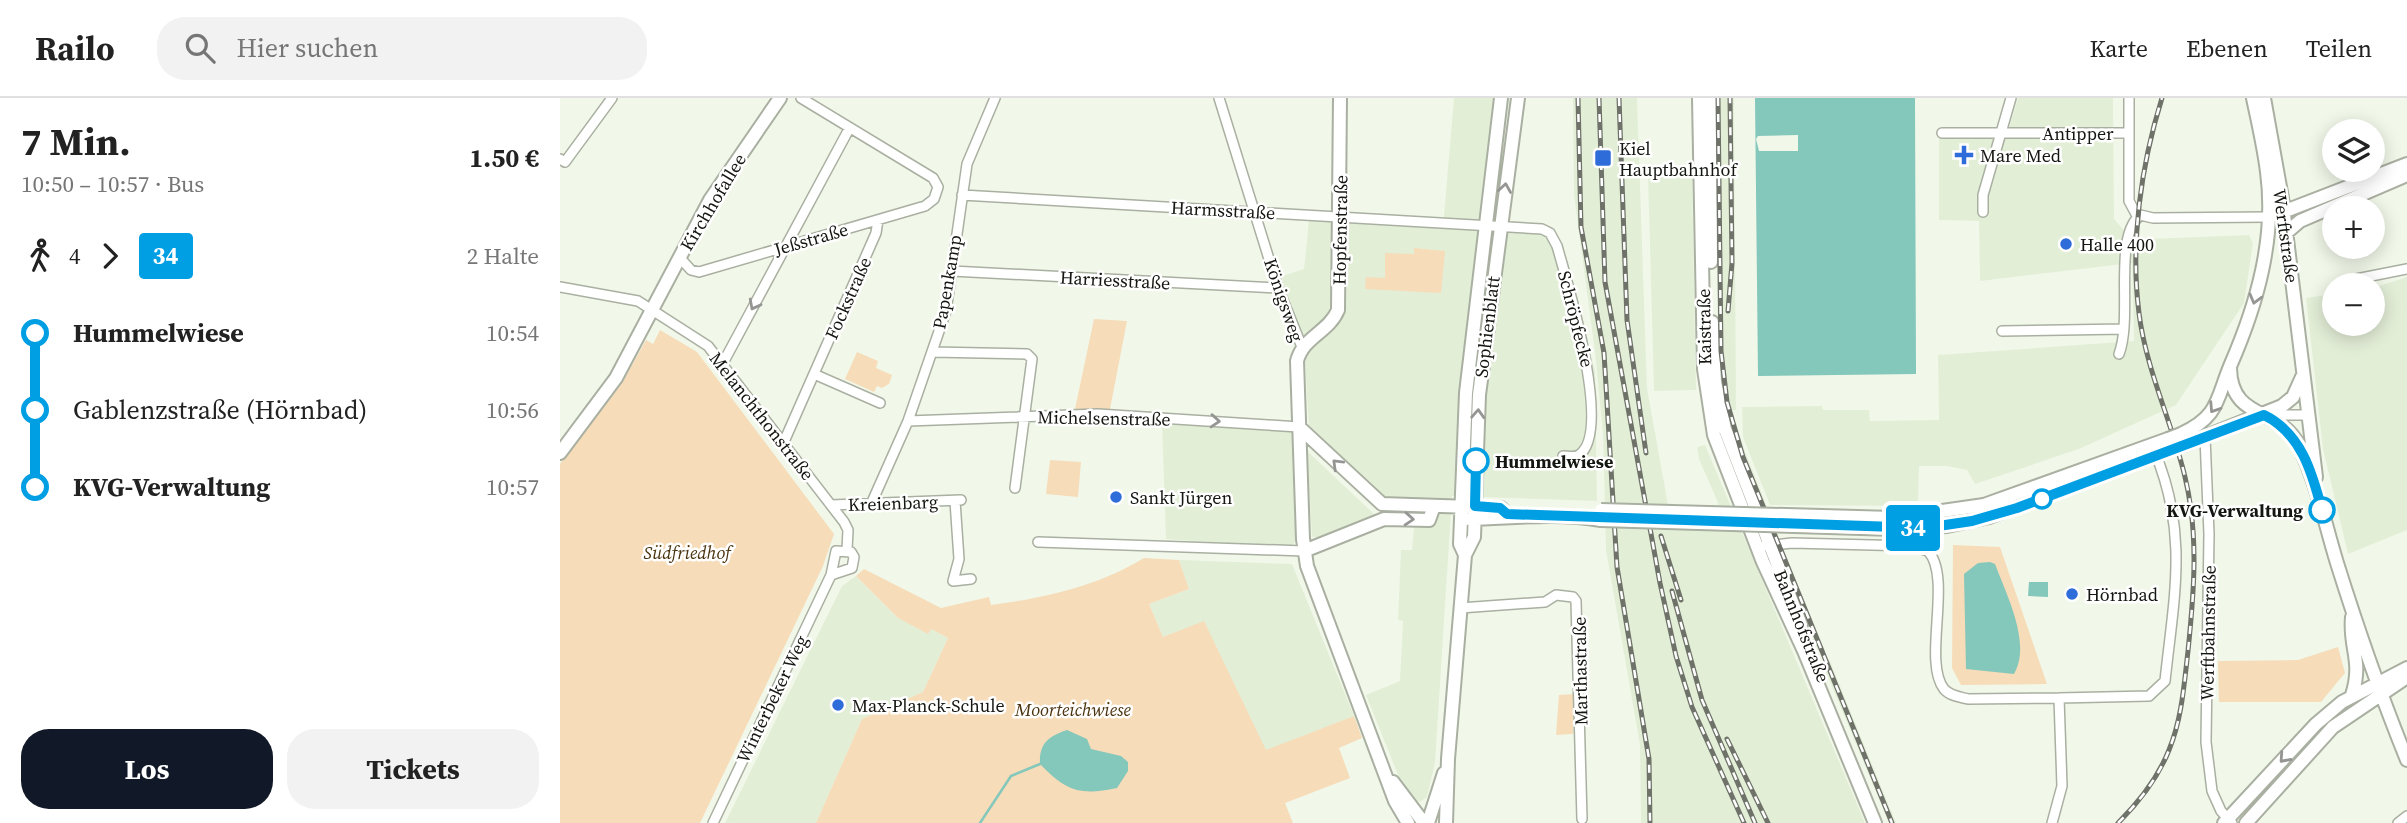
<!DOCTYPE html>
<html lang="de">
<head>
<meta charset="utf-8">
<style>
  body { margin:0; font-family:"Source Serif 4",serif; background:#f2f2f2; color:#222; height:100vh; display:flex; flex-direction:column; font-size:26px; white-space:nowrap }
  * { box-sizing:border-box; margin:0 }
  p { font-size:23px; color:#767676 }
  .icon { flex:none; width:38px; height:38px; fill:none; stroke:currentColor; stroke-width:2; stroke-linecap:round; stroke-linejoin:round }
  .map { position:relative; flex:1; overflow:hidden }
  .details { display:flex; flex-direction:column; background:#fff; width:560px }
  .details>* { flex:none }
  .badge { padding:0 14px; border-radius:5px; font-size:24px; line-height:46px }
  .controls { position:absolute; left:1762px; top:21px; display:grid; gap:14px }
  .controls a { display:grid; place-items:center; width:63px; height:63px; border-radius:50%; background:#fff; box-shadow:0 4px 18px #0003; font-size:35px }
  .map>.badge { position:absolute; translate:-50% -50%; box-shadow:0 0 0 4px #fff }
  .legs { display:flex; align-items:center; gap:10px; height:77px; padding:0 21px; font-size:23px }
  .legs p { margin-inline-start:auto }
  .overview { display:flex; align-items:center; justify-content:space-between; height:119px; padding:0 21px }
  h1 { font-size:38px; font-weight:700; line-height:52px }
  .button { display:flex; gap:14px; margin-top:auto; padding:14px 21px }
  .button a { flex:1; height:80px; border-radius:28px; background:#111827; color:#fff; font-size:28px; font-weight:700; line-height:80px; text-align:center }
  .button a+a { background:#f2f2f2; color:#222 }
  ul { padding:0 21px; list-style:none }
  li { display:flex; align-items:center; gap:24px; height:77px; font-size:26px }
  li i { display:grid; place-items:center; width:10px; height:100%; margin:0 9px; background:currentColor }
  li i::after { content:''; width:18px; height:18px; margin:-9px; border:5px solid; border-radius:50%; background:#fff }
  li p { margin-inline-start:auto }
  li:first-child i { background:linear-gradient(#0000 50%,currentColor 0) }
  li:last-child i { background:linear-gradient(currentColor 50%,#0000 0) }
  header { display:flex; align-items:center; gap:42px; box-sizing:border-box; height:98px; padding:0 35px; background:#fff; border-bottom:2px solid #e0e0e0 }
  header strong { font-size:33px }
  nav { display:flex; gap:38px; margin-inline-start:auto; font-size:24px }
  .search { width:490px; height:63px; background:#f2f2f2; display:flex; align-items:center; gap:18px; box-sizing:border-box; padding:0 24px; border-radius:28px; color:#767676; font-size:26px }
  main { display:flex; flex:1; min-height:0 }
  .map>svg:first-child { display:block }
</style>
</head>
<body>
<header>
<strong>Railo</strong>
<div class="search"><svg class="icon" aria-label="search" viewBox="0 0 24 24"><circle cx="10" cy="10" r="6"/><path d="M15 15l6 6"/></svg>Hier suchen</div>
<nav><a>Karte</a><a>Ebenen</a><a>Teilen</a></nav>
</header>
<main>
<section class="details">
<div class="overview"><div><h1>7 Min.</h1><p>10:50 – 10:57 · Bus</p></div><b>1.50 €</b></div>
<div class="legs"><svg class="icon" aria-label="walk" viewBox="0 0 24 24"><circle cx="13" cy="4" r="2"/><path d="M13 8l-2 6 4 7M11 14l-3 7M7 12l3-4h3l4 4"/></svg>4<svg class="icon" aria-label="forward" viewBox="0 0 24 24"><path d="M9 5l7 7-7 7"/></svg><b class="badge" style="background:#009ee3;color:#fff">34</b><p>2 Halte</p></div>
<ul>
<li><i style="color:#009ee3"></i><b>Hummelwiese</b><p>10:54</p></li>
<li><i style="color:#009ee3"></i><span>Gablenzstraße (Hörnbad)</span><p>10:56</p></li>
<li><i style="color:#009ee3"></i><b>KVG-Verwaltung</b><p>10:57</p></li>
</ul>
<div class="button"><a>Los</a><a>Tickets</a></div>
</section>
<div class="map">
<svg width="1847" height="725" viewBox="0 0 1847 725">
  <rect width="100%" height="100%" fill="#f1f8e9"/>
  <path fill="#e3eed7" d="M894 0H937L920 130 980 134 989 141 1013 188 1035 273 1037 403 892 398 875 665 867 699 860 704 852 701 840 682 806 597 840 583 843 523 838 522 841 452H852L856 404 824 403 749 330 745 263 750 248 732 219 719 179 744 171 749 122 883 129Z
    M1013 0H1077L1087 290 1108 407H1159L1139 361 1137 349 1145 347 1305 725H1081L1080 647 1046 452 1043 335 1035 254 1014 97Z
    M1155 0H1174L1176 312H1165L1158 259Z
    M1458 0H1553L1554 121 1568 137 1587 141 1689 137 1693 145 1684 205 1616 307 1519 351 1415 386 1407 372 1387 368H1359L1358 408 1210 407 1183 339 1182 309 1262 308 1263 312H1309L1310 323 1379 322 1378 257 1574 243 1572 165 1420 183 1419 123 1379 122V31L1449 30Z
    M1088 76 1132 80 1136 292 1094 293Z
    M1847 179V432L1788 456 1763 351 1746 200 1774 196V226H1813V190Z
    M602 326 732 333 737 443 729 450 606 441Z
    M1180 338 1184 351 1218 437 1212 434 1174 339Z
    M747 353 813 415 814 418 760 439H752Z
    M1227 460 1265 553 1263 554 1258 552 1222 464Z
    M619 462 732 466 794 618 706 653 644 524 603 539 589 506 629 491Z
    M296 478 338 520 368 535 371 531 388 540 363 594 302 621 256 725H165L282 488Z
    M1269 561 1336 725H1329L1263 567Z"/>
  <path fill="#f6dcb9" d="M854 150 885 153 881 195 805 191 806 179 825 180V155L854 156Z
    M534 221 567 223 550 311H515Z
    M100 232 137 254 274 436 263 468 140 725H0V366L62 285 86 242 93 246Z
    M297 254 318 263 316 270 332 277 329 286 322 290 317 288 314 294 285 281Z
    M490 362 521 364 518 399 486 396Z
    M1393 447 1440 449 1487 586 1401 587 1392 570Z
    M584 460 619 462 629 491 589 506 603 539 644 523 706 652 794 618 802 640 779 650 790 680 725 705 733 725H256L302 621 363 594 388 540 371 531 368 536 338 520 296 478 304 471 381 510 429 499 431 507C485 500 538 488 584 460Z
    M1778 549 1785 575 1761 604H1659L1658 563 1738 562Z
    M1015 596 1013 636 996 637 999 597Z"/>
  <path fill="#84c7bb" d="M1195 0H1355L1356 276 1198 278Z
    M1430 464 1435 466C1446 496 1472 545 1454 576L1406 571 1404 476 1418 465Z
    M1469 484H1488V499L1468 498Z
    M507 632 527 641 531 651 561 658 568 664V673L557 690C520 698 506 693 480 666 479 645 489 638 507 632Z"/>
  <path fill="#f1f8e9" d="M1238 37V53H1199L1196 41 1198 38Z"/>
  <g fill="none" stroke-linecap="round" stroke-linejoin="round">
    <path stroke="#84c7bb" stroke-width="2.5" d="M420 725 451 678 480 666"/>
    <g stroke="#a9b0a1" stroke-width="12">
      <path id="street" d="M659 0 718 190 742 249
        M1569 0V103L1576 116 1593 120 1708 119
        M1382 35H1569
        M0 61 5 64 52 0
        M402 97 982 131 990 135 997 148C1007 183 1053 334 1019 357 1014 360 1008 358 1003 358
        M1423 114V97L1451 0
        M120 160 131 172 139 174 365 108 374 101 378 89 373 80 241 0
        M392 173 718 190
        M1783 187 1791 182 1847 171
        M0 189 78 203 148 248 284 424 288 432 287 452
        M1442 233 1564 231
        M373 254 467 256 472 261 455 390
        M1559 256C1573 219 1553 142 1579 118
        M163 265 289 31
        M254 276 320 305
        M1705 317H1748
        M348 323 538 316 739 329
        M1645 339 1649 436 1646 644 1652 693 1661 713 1672 725
        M223 346 316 135 318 122
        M395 403 399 461 393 483 411 481
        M312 404 348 323 386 213 407 66 435 0
        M271 407 401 402
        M478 444 744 453
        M1204 448 1232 445 1352 448 1368 453C1393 480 1362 563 1384 591 1390 598 1400 599 1408 601L1499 600 1502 688 1492 725
        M900 510 985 504 996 497 1013 499 1016 503 1022 721
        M1499 600 1589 598 1605 583C1614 498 1629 435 1594 352
        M153 725 271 477 276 453 291 454 294 459 292 470 271 477
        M1838 725 1847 718"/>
    </g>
    <g stroke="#a9b0a1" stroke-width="16">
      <path id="secondary" d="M780 0 778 212C769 234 743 239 737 263L743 441 747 468 835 703 848 725
        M1139 0 1144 271 1154 337 1203 464 1244 553 1315 725
        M1150 0 1151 164
        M1704 0 1722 100 1756 379
        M1715 117 1847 66
        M1726 135 1740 123 1847 77
        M1152 224 1155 284 1165 331 1241 527
        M1670 270C1671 324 1720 308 1739 348 1757 385 1765 426 1777 465 1798 532 1821 598 1847 662
        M739 329 822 406 941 410 947 417
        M1621 336C1660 318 1656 301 1671 266 1697 206 1716 140 1707 74 1704 49 1698 24 1693 0
        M1624 347 1722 308 1733 299 1742 279
        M0 355 56 280 150 102 220 0
        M1424 407 1608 341
        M1429 419 1612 351
        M909 421C955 420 993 414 1041 422
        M744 453 824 421 869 422 874 408
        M905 457 914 439 919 297 958 0
        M1792 597C1803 562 1789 551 1792 519
        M833 684 864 725
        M868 725 884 675
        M886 725 888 661 905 457 900 446 906 295 941 0
        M1664 725 1756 626 1782 604 1847 570
        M1686 725 1773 629 1847 579"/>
    </g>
    <use href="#street" stroke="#fff" stroke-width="9"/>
    <use href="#secondary" stroke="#fff" stroke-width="12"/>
    <g stroke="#6e7269" stroke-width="5">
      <path id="rail" d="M1018 0 1021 129 1044 255 1057 469 1089 661 1090 725
        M1039 0 1045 184 1100 485 1116 558 1132 609 1184 725
        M1059 0 1067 222 1086 355
        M1158 0 1161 253 1167 304 1183 359 1332 725
        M1168 213 1172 165 1170 0
        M1101 438 1121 502
        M1112 493 1142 602 1195 725
        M1167 641 1208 725
        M1558 725C1579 704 1598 680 1609 652 1622 620 1624 587 1628 553 1634 494 1639 437 1625 379 1612 324 1586 272 1579 215 1570 145 1581 67 1602 0"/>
    </g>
    <use href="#rail" stroke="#fff" stroke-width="2.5" stroke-dasharray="8" stroke-linecap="butt"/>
    <g stroke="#a9b0a1" stroke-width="16" stroke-linecap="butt">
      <path id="secondary-bridge" d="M1608 341 1621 336
        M1612 351 1624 347
        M1041 412 1333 420 1424 407
        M1041 422 1334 431 1387 428 1429 419"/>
    </g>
    <use href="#secondary-bridge" stroke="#fff" stroke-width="12"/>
  </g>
  <defs><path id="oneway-chevron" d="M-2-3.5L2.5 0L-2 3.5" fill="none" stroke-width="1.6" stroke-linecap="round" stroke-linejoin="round" transform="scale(1.75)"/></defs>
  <g stroke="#959694">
    <use href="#oneway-chevron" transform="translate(945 90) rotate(-81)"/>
    <use href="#oneway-chevron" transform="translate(1695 201) rotate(105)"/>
    <use href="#oneway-chevron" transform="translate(194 207) rotate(118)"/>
    <use href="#oneway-chevron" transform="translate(1654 310) rotate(123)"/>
    <use href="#oneway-chevron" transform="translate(918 316) rotate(-87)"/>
    <use href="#oneway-chevron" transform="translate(655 323) rotate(4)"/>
    <use href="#oneway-chevron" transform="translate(777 366) rotate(-136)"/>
    <use href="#oneway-chevron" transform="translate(849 421) rotate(4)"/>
    <use href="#oneway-chevron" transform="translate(1724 660) rotate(132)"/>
  </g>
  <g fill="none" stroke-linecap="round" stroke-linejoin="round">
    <g stroke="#fff" stroke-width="16">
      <path id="line-1" d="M916 363 915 408 940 410 947 416 1365 430 1412 423 1457 410 1704 317C1741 335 1752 374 1762 412"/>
    </g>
    <use href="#line-1" stroke="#009ee3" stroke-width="10"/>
  </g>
  <g fill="#2e6cda" stroke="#fff" stroke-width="2.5">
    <path d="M1400.5 46.5h7v7h7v7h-7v7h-7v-7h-7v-7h7z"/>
    <rect x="1034" y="51" width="18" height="18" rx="3.5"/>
    <circle cx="1506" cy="146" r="7"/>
    <circle cx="556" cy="399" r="7"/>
    <circle cx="1512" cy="496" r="7"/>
    <circle cx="278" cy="607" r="7"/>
  </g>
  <g fill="#fff" stroke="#009ee3" stroke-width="3.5">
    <circle cx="916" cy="363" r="12"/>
    <circle cx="1482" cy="401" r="9"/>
    <circle cx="1762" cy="412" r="12"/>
  </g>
  <g text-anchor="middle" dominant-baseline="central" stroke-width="5" stroke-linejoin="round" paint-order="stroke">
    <g font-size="18" fill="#141611" stroke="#fff">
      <text x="1518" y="35">Antipper</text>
      <text transform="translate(153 104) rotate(-59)">Kirchhofallee</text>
      <text transform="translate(663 112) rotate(3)">Harmsstraße</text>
      <text transform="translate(780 132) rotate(-89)">Hopfenstraße</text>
      <text transform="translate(1726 138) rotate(82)">Werftstraße</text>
      <text transform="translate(251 141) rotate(-16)">Jeßstraße</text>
      <text transform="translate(555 182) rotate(3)">Harriesstraße</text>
      <text transform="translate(387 184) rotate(-80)">Papenkamp</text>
      <text transform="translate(288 200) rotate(-66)">Fockstraße</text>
      <text transform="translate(724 202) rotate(71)">Königsweg</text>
      <text transform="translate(1016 221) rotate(76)">Schröpfecke</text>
      <text transform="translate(927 229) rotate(-83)">Sophienblatt</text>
      <text transform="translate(1144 229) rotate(-91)">Kaistraße</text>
      <text transform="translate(202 318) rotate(52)">Melanchthonstraße</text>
      <text transform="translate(544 320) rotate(1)">Michelsenstraße</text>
      <text transform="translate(333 405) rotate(-2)">Kreienbarg</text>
      <text transform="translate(1242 528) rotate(68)">Bahnhofstraße</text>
      <text transform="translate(1648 535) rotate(-89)">Werftbahnstraße</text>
      <text transform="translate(1020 573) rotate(-91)">Marthastraße</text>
      <text transform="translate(212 601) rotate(-64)">Winterbeker Weg</text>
    </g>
    <g font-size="18" fill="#141611" stroke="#fff" text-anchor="start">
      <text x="1059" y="50">Kiel<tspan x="1059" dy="21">Hauptbahnhof</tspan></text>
      <text x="1420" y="57">Mare Med</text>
      <text x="1520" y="146">Halle 400</text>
      <text x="570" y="399">Sankt Jürgen</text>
      <text x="1526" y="496">Hörnbad</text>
      <text x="292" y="607">Max-Planck-Schule</text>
    </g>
    <g font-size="18" font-weight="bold" fill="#141611" stroke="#fff" text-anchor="start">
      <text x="935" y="363">Hummelwiese</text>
      <text x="1743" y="412" text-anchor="end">KVG-Verwaltung</text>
    </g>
    <g font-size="18" font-style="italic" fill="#49320e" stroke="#fff">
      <text x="127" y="454">Südfriedhof</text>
      <text x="513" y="611">Moorteichwiese</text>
    </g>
  </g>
</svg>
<div class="controls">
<a><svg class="icon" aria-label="layers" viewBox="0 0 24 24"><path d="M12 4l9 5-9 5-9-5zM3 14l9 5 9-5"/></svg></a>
<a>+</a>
<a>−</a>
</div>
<b class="badge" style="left:1353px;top:430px;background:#009ee3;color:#fff">34</b>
</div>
</main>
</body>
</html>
